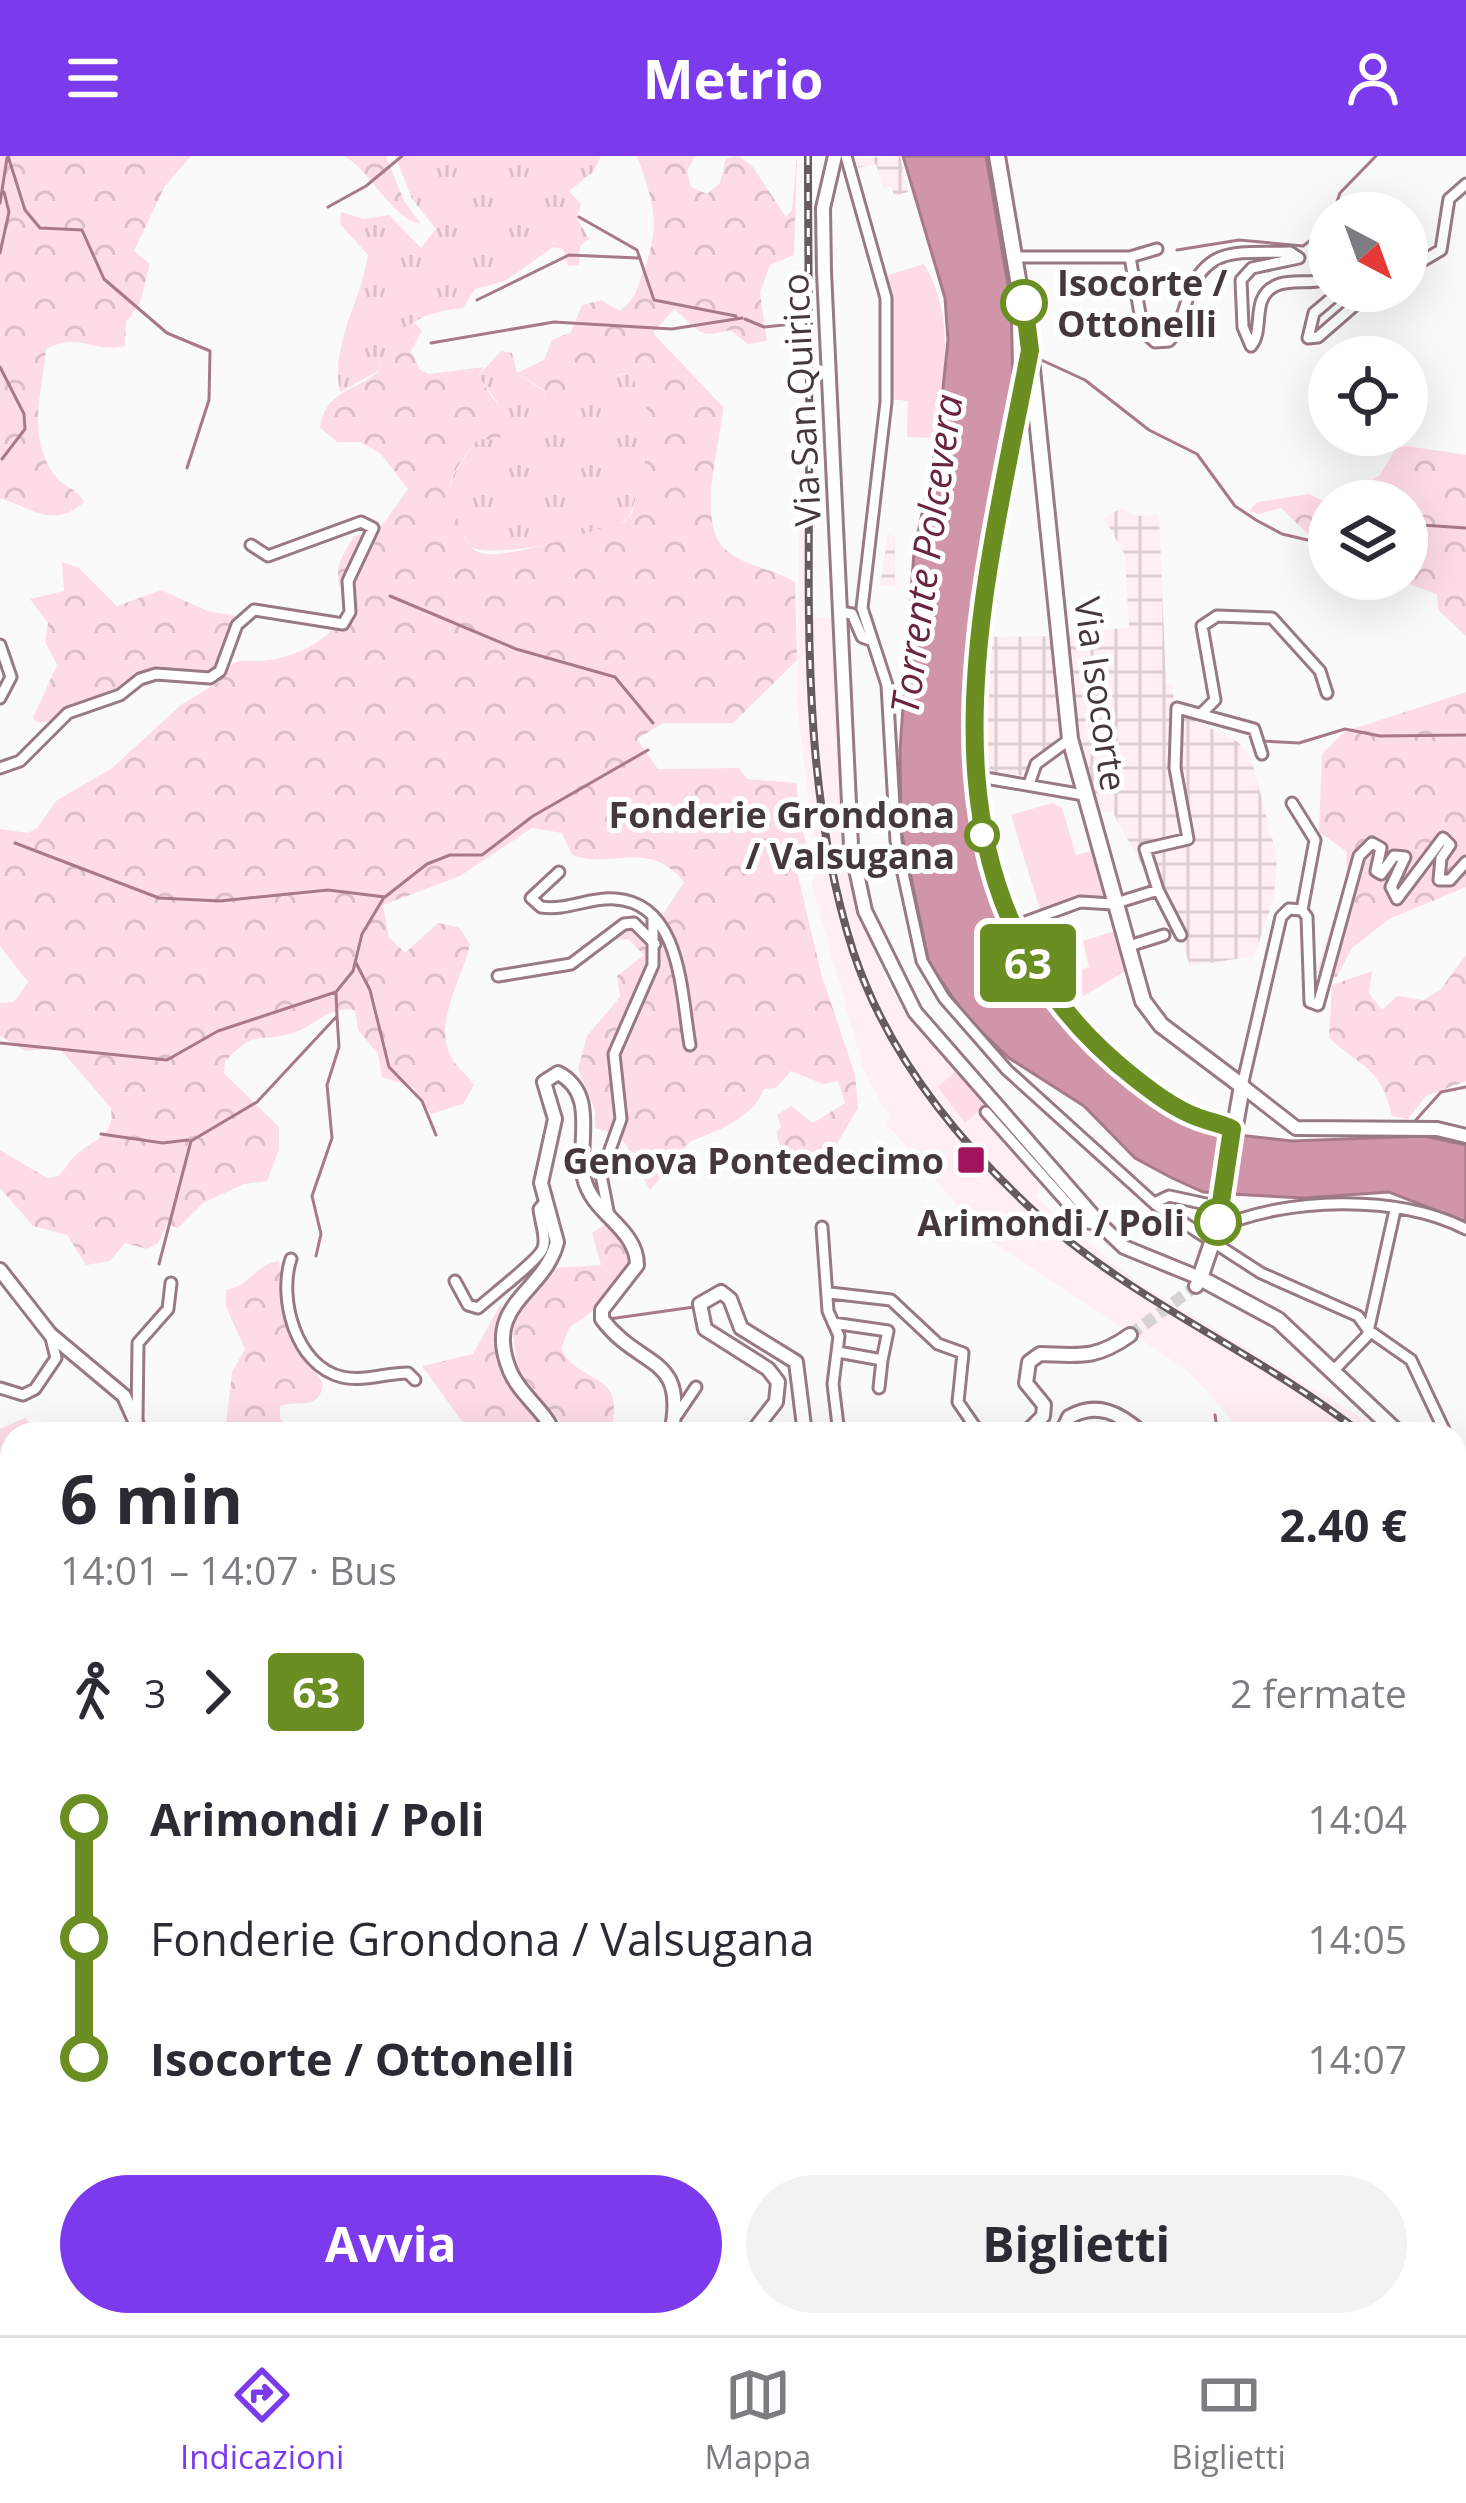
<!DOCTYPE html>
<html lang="it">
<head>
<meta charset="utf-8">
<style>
  body { margin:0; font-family:"Open Sans",sans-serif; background:#f2f2f3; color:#2b2b33; height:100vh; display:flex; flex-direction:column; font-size:45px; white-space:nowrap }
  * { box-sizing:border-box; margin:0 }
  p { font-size:39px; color:#7c7c81 }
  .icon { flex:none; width:66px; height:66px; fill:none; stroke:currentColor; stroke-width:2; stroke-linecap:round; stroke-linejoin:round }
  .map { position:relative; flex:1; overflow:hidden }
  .drawer { position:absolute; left:0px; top:1266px; width:1467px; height:915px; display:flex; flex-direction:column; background:#fff; border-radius:36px 36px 0 0; box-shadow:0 12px 48px #0002 }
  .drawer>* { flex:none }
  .badge { padding:0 24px; border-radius:9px; font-size:42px; line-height:78px }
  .needle { width:78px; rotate:139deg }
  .tools { position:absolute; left:1308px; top:36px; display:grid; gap:24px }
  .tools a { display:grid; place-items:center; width:120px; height:120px; border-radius:50%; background:#fff; box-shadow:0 12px 48px #0002; font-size:60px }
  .map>.badge { position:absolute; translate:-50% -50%; box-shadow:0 0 0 6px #fff }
  .legs { display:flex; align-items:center; gap:18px; height:132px; padding:0 60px; font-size:39px }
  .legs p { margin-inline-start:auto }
  .head { display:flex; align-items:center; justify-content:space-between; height:204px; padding:0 60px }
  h1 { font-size:66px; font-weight:700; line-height:90px }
  .cta { display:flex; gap:24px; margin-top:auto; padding:24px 60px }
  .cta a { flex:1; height:138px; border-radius:72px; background:#7c3aed; color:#fff; font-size:48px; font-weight:700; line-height:138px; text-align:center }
  .cta a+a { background:#f2f2f3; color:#2b2b33 }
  ul { padding:0 60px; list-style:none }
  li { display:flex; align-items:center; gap:42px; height:120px; font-size:45px }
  li i { display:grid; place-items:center; width:18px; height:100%; margin:0 15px; background:currentColor }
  li i::after { content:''; width:30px; height:30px; margin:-15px; border:9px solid; border-radius:50%; background:#fff }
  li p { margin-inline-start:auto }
  li:first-child i { background:linear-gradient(#0000 50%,currentColor 0) }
  li:last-child i { background:linear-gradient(currentColor 50%,#0000 0) }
  header { display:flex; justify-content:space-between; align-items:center; height:156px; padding:0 60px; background:#7c3aed; color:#fff; font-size:54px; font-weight:700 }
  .menu { display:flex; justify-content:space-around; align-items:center; height:168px; border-top:3px solid #e1e1e2; background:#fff; font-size:33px; color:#7c7c81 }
  .menu a { display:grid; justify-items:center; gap:6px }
  .menu .current { color:#7c3aed }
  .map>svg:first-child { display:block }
</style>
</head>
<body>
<header><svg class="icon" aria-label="menu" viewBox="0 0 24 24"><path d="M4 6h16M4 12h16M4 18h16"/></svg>Metrio<svg class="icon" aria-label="person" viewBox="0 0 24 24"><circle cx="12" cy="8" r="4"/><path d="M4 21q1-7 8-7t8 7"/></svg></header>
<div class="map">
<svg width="1466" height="2179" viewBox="0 0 1466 2179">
  <defs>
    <pattern id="industrial-grid" width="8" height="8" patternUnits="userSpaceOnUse" patternTransform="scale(3)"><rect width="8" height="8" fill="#ffeef3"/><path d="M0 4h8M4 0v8" fill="none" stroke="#dccdd1"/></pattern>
    <pattern id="grass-tufts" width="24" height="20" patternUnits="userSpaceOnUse" patternTransform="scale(3)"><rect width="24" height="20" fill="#fedce7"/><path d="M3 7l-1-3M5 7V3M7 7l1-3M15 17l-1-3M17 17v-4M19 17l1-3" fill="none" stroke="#dbbec7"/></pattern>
    <pattern id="forest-crowns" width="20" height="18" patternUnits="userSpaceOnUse" patternTransform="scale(3)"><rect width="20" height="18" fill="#fedce7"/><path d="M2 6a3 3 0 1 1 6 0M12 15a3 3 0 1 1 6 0" fill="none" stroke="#dbbec7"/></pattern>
  </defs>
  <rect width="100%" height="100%" fill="#fafafa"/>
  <path fill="#ffeef3" d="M800 329H813L815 335 812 452 817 462H833L846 716 883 819 907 858 988 948 980 956 1013 987V998L1041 1031 1035 1040 1062 1066 1135 1125 1388 1278H1245L1187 1214 986 1082 886 967 890 963 863 912 811 726 818 718 797 549Z"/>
  <path fill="url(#industrial-grid)" d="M900 0 908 36 894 40 891 30 883 32 876 8 858 12 855 2Z
    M1121 352 1135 360 1159 359 1166 528 1172 529 1175 555 1238 586 1251 602 1277 701 1274 742 1254 800 1190 810 1171 750 1160 732 1155 733 1112 655 1091 659 1065 579 1033 605 1025 620 980 615 988 481 1066 480 1129 471 1125 399 1104 362Z
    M888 378 895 381V430H880Z"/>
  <path fill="url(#grass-tufts)" d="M395 0H601L593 16 569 35 581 48 577 62 589 83 580 90 579 109 568 110 563 93 553 91 505 125 475 133 463 152C415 157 396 173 378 215L340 236C330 189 361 146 368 99L340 68 341 56 364 63 389 59 421 92 436 73 412 43Z
    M501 195 512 197 517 217 544 235 549 255C578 248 601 219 631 217 641 228 653 252 654 267 654 278 634 358 627 363 604 380 491 405 469 390L447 340 453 320 477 283 487 281 497 246 478 220Z"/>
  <path fill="url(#forest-crowns)" d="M0 0H191L165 30 134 95 150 108 140 147 126 166 125 190C94 198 81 175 46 193 42 237 26 283 56 321 65 332 77 332 84 346 54 374 30 351 0 342Z
    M343 0H386L404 45 421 68C391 63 367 9 343 0Z
    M637 0H695L687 15 691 31 707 38 720 27 726 2 739 0 753 11 786 61 792 54 797 0 794 99 770 109 760 137 767 185 748 188 730 174C696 184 699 173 674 153L653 177 723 251C721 288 694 369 727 395 747 411 774 413 795 426L797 504 733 567H663L637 583 658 613 739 612 747 623 797 627 798 660 807 689 793 699 822 821 855 918 858 952 825 1008 806 1021H788L776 976 781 971 777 959 791 950 813 967 845 947 838 925 823 928 791 915 776 932 764 933C753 963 713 977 691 985L650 1034 621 980 595 972V954L578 913 587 880 620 841 617 820 644 799 628 783 614 784 615 778 630 770 656 792 662 791V760L684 726C649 682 611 714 572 699L562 677 532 672 460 720 383 749 389 781 405 797 438 767 459 771 470 788C463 821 434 865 450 899 456 911 467 918 474 929L463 948 431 958 413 931 382 921 378 898 358 874 355 854C327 850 317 869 293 877 259 888 256 871 225 906L224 917 279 971V993L267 1025 244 1028 203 1047 178 1072 167 1068 158 1087 147 1093 125 1087 110 1105 86 1109 67 1079 33 1070 0 1032V994L47 1022 58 1020C66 1013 70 1003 78 997 95 983 115 980 111 952L59 892 25 895 0 880V847L14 846 28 826 0 790V673L28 677 37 672 56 645 112 612 182 548 219 526 232 508C245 502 248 506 261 505 297 502 335 483 347 450 333 416 335 411 354 380L377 376 408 333 380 297 360 286H337L320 272C325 234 354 236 378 216 389 191 388 180 415 167L422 175 411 195 420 214 429 218 484 211 478 220 509 266 498 284 477 283C455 316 438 328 459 366 465 378 464 389 478 396 501 407 596 373 624 366L632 358 654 269 631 217 620 218 559 260 549 256 544 234 517 217 544 204 552 184 571 176 582 149 601 144 620 155C633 145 636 137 641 122 661 71 656 52 637 0Z
    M1407 290 1466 299V480L1438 454 1437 438 1394 423H1407V345H1350L1357 332 1380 319 1396 292Z
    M1309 338 1329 348V398L1281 352 1259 358 1249 355 1257 346Z
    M62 406 79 412 117 450 161 434 210 456 234 459 237 464 210 518C164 515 123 530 79 547 63 553 56 568 37 566L33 562 57 509 45 486 48 467 30 443 64 435Z
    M1466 536V731L1389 763 1352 792 1336 822 1317 817 1347 718 1346 695 1319 676 1322 598 1344 576Z
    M1466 799V925L1426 940 1408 963 1392 960C1381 910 1360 911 1329 882L1332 829 1372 815 1369 837 1382 854 1397 840 1424 844 1441 833Z
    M607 1067 633 1101C627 1132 592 1156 569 1172L561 1193C582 1232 628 1212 610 1278H565L563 1269 519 1221 511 1165 551 1112 601 1109 592 1077Z
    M279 1105 289 1177 323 1227C320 1256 299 1243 280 1250V1262L292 1278H225L232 1216 245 1193 226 1151V1134C251 1130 255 1108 279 1105Z
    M500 1149 504 1153 498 1189 548 1278H471L422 1210 473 1198Z
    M25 1262 39 1278H12V1389L0 1381V1273Z
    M1466 1460V1547L1460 1557 1466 1582V1740L1455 1744V1462Z
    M12 1648V1720L0 1715V1659Z
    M1455 1790 1466 1793V1886L1455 1892Z
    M36 2169H155L162 2179H11Z
    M928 2169H1108L1096 2179H934Z
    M1199 2169H1312L1305 2179H1214Z"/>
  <path fill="#fedce7" d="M924 108C957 163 943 221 936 282L907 281 908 245 889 243 888 119Z
    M1052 647 1062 652 1076 699 1093 694 1107 741 1076 742 1040 754 1011 659Z
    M1115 775 1127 814 1077 844 1060 820 1089 811 1083 785Z
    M957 914 986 948 965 967 938 931Z"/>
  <path fill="#d195aa" stroke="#a77989" stroke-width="3" d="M903 0H986L1011 147 1013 230 974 451 970 652 1026 820 1126 925 1202 975 1292 985 1424 980 1466 989V1066L1389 1036 1304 1042 1230 1038 1203 1036 1172 1022 1135 1002 1084 950 1009 902 967 862 929 807 901 674 900 594 914 396 938 281 948 184 945 142Z"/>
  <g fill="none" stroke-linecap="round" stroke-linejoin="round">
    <path stroke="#a77989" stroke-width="3" d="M8 0 25 54 40 72 82 74 104 123 167 177 210 195 209 244 187 312
      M0 47 7 2
      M328 51 366 30 402 0
      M1333 57 1340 37 1376 0
      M579 61 637 94 654 144 736 160
      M1177 94 1239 84 1303 90 1329 70
      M0 97 9 56 4 36
      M477 144 569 99 638 102
      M745 163 764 171 784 169
      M431 187 554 166 672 173 742 162
      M1037 202 1085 224 1149 274 1197 298 1235 350 1256 364 1282 378 1329 389
      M0 211 24 258 25 273 2 303
      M1407 368 1466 372
      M390 440 516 493 615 521 653 567
      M1263 585 1299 587 1345 573 1380 580 1466 579
      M15 687 159 742 220 745 328 734 385 741 427 708 450 699H482L533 660 648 594
      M356 807 370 834 389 911 422 945 436 979
      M0 887 167 904 218 875 336 836 353 815 362 778 383 743
      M1415 965 1441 936 1466 931
      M101 978 163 987 188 984
      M316 1100 321 1078 312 1040 332 982 327 929 339 891 337 860
      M159 1108 191 985 257 946 337 860 336 837
      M609 1163 694 1151
      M1215 1259 1218 1278
      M0 1377 12 1387
      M2 1377 12 1362
      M0 1474 12 1467
      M0 1752 12 1734
      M1460 1879 1466 1878
      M1455 2049 1466 2035
      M79 2179 93 2169
      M691 2179 698 2169"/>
    <path stroke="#d6d3d4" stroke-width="12" stroke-dasharray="12 6" stroke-linecap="butt" d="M1130 1179 1196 1130"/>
    <g stroke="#977a83" stroke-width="15">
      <path id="street" d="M846 0 886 142V246L862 452 887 529 896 685 922 805 944 842 1007 914 1156 1049 1261 1117 1358 1160 1368 1174 1411 1204 1446 1278
        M1018 101H1130L1143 175 1155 186 1169 185C1180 172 1183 156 1188 141 1207 87 1242 98 1290 96L1299 102 1252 112 1241 124 1243 171 1251 190C1265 174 1250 142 1275 130 1288 123 1309 128 1324 124L1329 118
        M1130 101 1157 93
        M1407 114 1441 94 1449 43 1466 28
        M1340 135 1314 157 1308 182 1318 181 1371 135
        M841 456 852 458 862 481 870 484
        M0 489 11 521 0 542
        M1201 558 1215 544 1202 470 1217 460 1272 462 1320 515 1327 537
        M0 612 20 605 68 557 120 539 140 523 156 518 210 522 220 515 237 469 254 454 343 468 350 456 348 425 373 372 361 366 268 400 251 389
        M974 620 1084 639
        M1029 628 1036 608 1070 583
        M1292 647 1315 684 1302 754
        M559 716 531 742 541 751C567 755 589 741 615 743 682 747 681 839 690 889
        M1158 734 1181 779
        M1012 771 1080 746 1113 748 1158 734 1145 693 1188 683 1175 612 1177 552 1254 573 1262 598
        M1126 791 1164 779
        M498 820 571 808 624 768 634 767 655 788
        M1242 930 1281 761 1289 753 1302 754 1307 761 1310 846 1318 849 1359 700 1372 687 1381 692 1376 715 1381 718 1394 700 1405 701 1391 731 1397 743 1443 682 1450 689 1441 702 1439 724H1450L1466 706
        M986 956 1084 1066 1102 1070
        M1154 1047 1169 1040 1220 1051
        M608 1055 601 1019 621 963 614 898 653 809V762
        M822 1071 828 1155 839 1180 833 1228 839 1278
        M1217 1072C1286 1041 1397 1038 1466 1073
        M291 1103C278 1141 295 1210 342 1221 363 1226 386 1217 408 1217L415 1224
        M455 1125 468 1149 478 1152C490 1141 540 1103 543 1092 547 1082 540 1065 539 1053L545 1046
        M830 1137 891 1144 938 1188 963 1197 958 1246 980 1278
        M833 1167 888 1175 882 1204
        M838 1196 882 1204 879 1232
        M1336 1212 1367 1180 1395 1054
        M0 1232 23 1239 35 1233 56 1202 50 1178
        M677 1259 696 1231
        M137 1264 138 1187 168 1153 171 1127
        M1455 1295 1466 1314
        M0 1721 12 1724
        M839 2169 842 2179
        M906 2169 907 2179
        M1175 2169 1195 2179
        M669 2179 675 2169
        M826 2179 831 2169"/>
    </g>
    <g stroke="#977a83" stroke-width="18">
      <path id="secondary" d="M835 0 823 52 824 116 851 690 865 755 915 856 1102 1070 1124 1091 1200 1122 1196 1130
        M1242 930 1296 972 1437 973 1466 980
        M0 1114 50 1178 124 1240 141 1278
        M554 1278C546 1255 520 1239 510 1215 482 1147 544 1138 557 1086L541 1027 555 963 544 926 558 917C599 938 576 988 584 1022 592 1058 637 1072 637 1109L602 1154V1163C640 1214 688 1197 671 1278
        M751 1278 776 1246 778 1226 768 1213 705 1173 700 1148 721 1136 730 1143 741 1172 796 1206 805 1278
        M1025 1278 1043 1260 1044 1249 1026 1227 1029 1206 1040 1198C1079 1199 1095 1204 1130 1179
        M1061 1278 1069 1261C1097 1245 1120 1257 1143 1278
        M0 1652 12 1637
        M867 2169 874 2179"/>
    </g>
    <g stroke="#977a83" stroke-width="20">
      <path id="primary" d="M997 0 1030 194 1070 583 1143 845 1161 869 1242 930 1217 1072 1200 1122 1278 1164 1399 1278
        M1027 212C991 404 921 629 1031 811 1046 837 1071 858 1092 879 1131 919 1170 957 1227 969
        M1455 1317 1466 1322"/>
    </g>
    <g stroke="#977a83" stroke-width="21">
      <path id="highway" d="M0 1853 12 1858
        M0 2014 12 2024
        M165 2169 171 2179
        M411 2169 415 2179"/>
    </g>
    <use href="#street" stroke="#fff" stroke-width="9"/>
    <use href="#secondary" stroke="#fff" stroke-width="12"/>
    <use href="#primary" stroke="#fff" stroke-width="14"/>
    <use href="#highway" stroke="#fff" stroke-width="15"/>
    <g stroke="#665c60" stroke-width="8">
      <path id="rail" d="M808 0C808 112 810 224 809 336 808 488 806 648 853 795 887 899 960 988 1039 1060 1137 1148 1260 1197 1362 1278
        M1455 1369H1456"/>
    </g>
    <use href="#rail" stroke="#fff" stroke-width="3" stroke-dasharray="9" stroke-linecap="butt"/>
  </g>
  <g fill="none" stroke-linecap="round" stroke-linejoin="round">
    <g stroke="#fff" stroke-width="27">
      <path id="line-1" d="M1024 147 1030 194C982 448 895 735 1136 923 1154 937 1175 953 1197 961 1209 966 1221 967 1232 973L1218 1066"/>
    </g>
    <use href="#line-1" stroke="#6b8e23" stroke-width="18"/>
  </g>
  <g fill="#fff" stroke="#6b8e23" stroke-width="6">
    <circle cx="1024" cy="147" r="21"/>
    <circle cx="982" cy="679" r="15"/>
    <circle cx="1218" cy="1066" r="21"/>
  </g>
  <rect fill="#a1145d" stroke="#fff" stroke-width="4.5" x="956" y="989" width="30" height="30" rx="6"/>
  <g text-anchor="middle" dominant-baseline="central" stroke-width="10" stroke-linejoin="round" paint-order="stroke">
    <g font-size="36" font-weight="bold" fill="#44383c" stroke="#fff" text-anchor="end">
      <text x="1057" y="126" text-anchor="start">Isocorte /<tspan x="1057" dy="41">Ottonelli</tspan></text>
      <text x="955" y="658">Fonderie Grondona<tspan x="955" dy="41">/ Valsugana</tspan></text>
      <text x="1185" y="1066">Arimondi / Poli</text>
    </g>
    <g font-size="36" fill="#44383c" stroke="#fff">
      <text transform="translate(801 244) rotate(-93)">Via San Quirico</text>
      <text transform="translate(1101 538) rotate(82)">Via Isocorte</text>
    </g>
    <g font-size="36" font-weight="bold" fill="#44383c" stroke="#fff" text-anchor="end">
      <text x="944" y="1004">Genova Pontedecimo</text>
    </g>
    <g font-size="39" font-style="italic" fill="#6a2442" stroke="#fff">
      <text transform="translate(925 398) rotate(-82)">Torrente Polcevera</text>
    </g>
  </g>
</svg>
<div class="tools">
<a><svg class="needle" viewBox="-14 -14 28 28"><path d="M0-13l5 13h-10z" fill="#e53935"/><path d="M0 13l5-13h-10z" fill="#7c7c81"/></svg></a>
<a><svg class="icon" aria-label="locate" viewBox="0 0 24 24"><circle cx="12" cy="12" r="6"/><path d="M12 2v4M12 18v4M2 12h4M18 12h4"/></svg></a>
<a><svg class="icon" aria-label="layers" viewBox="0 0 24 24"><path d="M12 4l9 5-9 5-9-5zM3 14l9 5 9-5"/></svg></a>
</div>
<b class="badge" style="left:1028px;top:807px;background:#6b8e23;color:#fff">63</b>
<section class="drawer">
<div class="head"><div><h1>6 min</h1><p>14:01 – 14:07 · Bus</p></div><b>2.40 €</b></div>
<div class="legs"><svg class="icon" aria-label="walk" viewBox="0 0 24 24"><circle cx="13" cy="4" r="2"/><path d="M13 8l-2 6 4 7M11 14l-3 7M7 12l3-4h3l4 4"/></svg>3<svg class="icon" aria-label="forward" viewBox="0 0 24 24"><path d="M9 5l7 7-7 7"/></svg><b class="badge" style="background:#6b8e23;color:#fff">63</b><p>2 fermate</p></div>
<ul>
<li><i style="color:#6b8e23"></i><b>Arimondi / Poli</b><p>14:04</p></li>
<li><i style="color:#6b8e23"></i><span>Fonderie Grondona / Valsugana</span><p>14:05</p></li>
<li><i style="color:#6b8e23"></i><b>Isocorte / Ottonelli</b><p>14:07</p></li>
</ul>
<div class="cta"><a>Avvia</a><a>Biglietti</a></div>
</section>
</div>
<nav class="menu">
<a class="current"><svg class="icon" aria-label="directions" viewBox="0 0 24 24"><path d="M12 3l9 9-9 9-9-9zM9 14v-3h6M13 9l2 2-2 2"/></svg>Indicazioni</a>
<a><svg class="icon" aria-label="map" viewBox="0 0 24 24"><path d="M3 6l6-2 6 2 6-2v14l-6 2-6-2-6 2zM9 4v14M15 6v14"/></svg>Mappa</a>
<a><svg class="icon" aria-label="tickets" viewBox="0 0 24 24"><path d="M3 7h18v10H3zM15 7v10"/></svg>Biglietti</a>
</nav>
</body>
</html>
